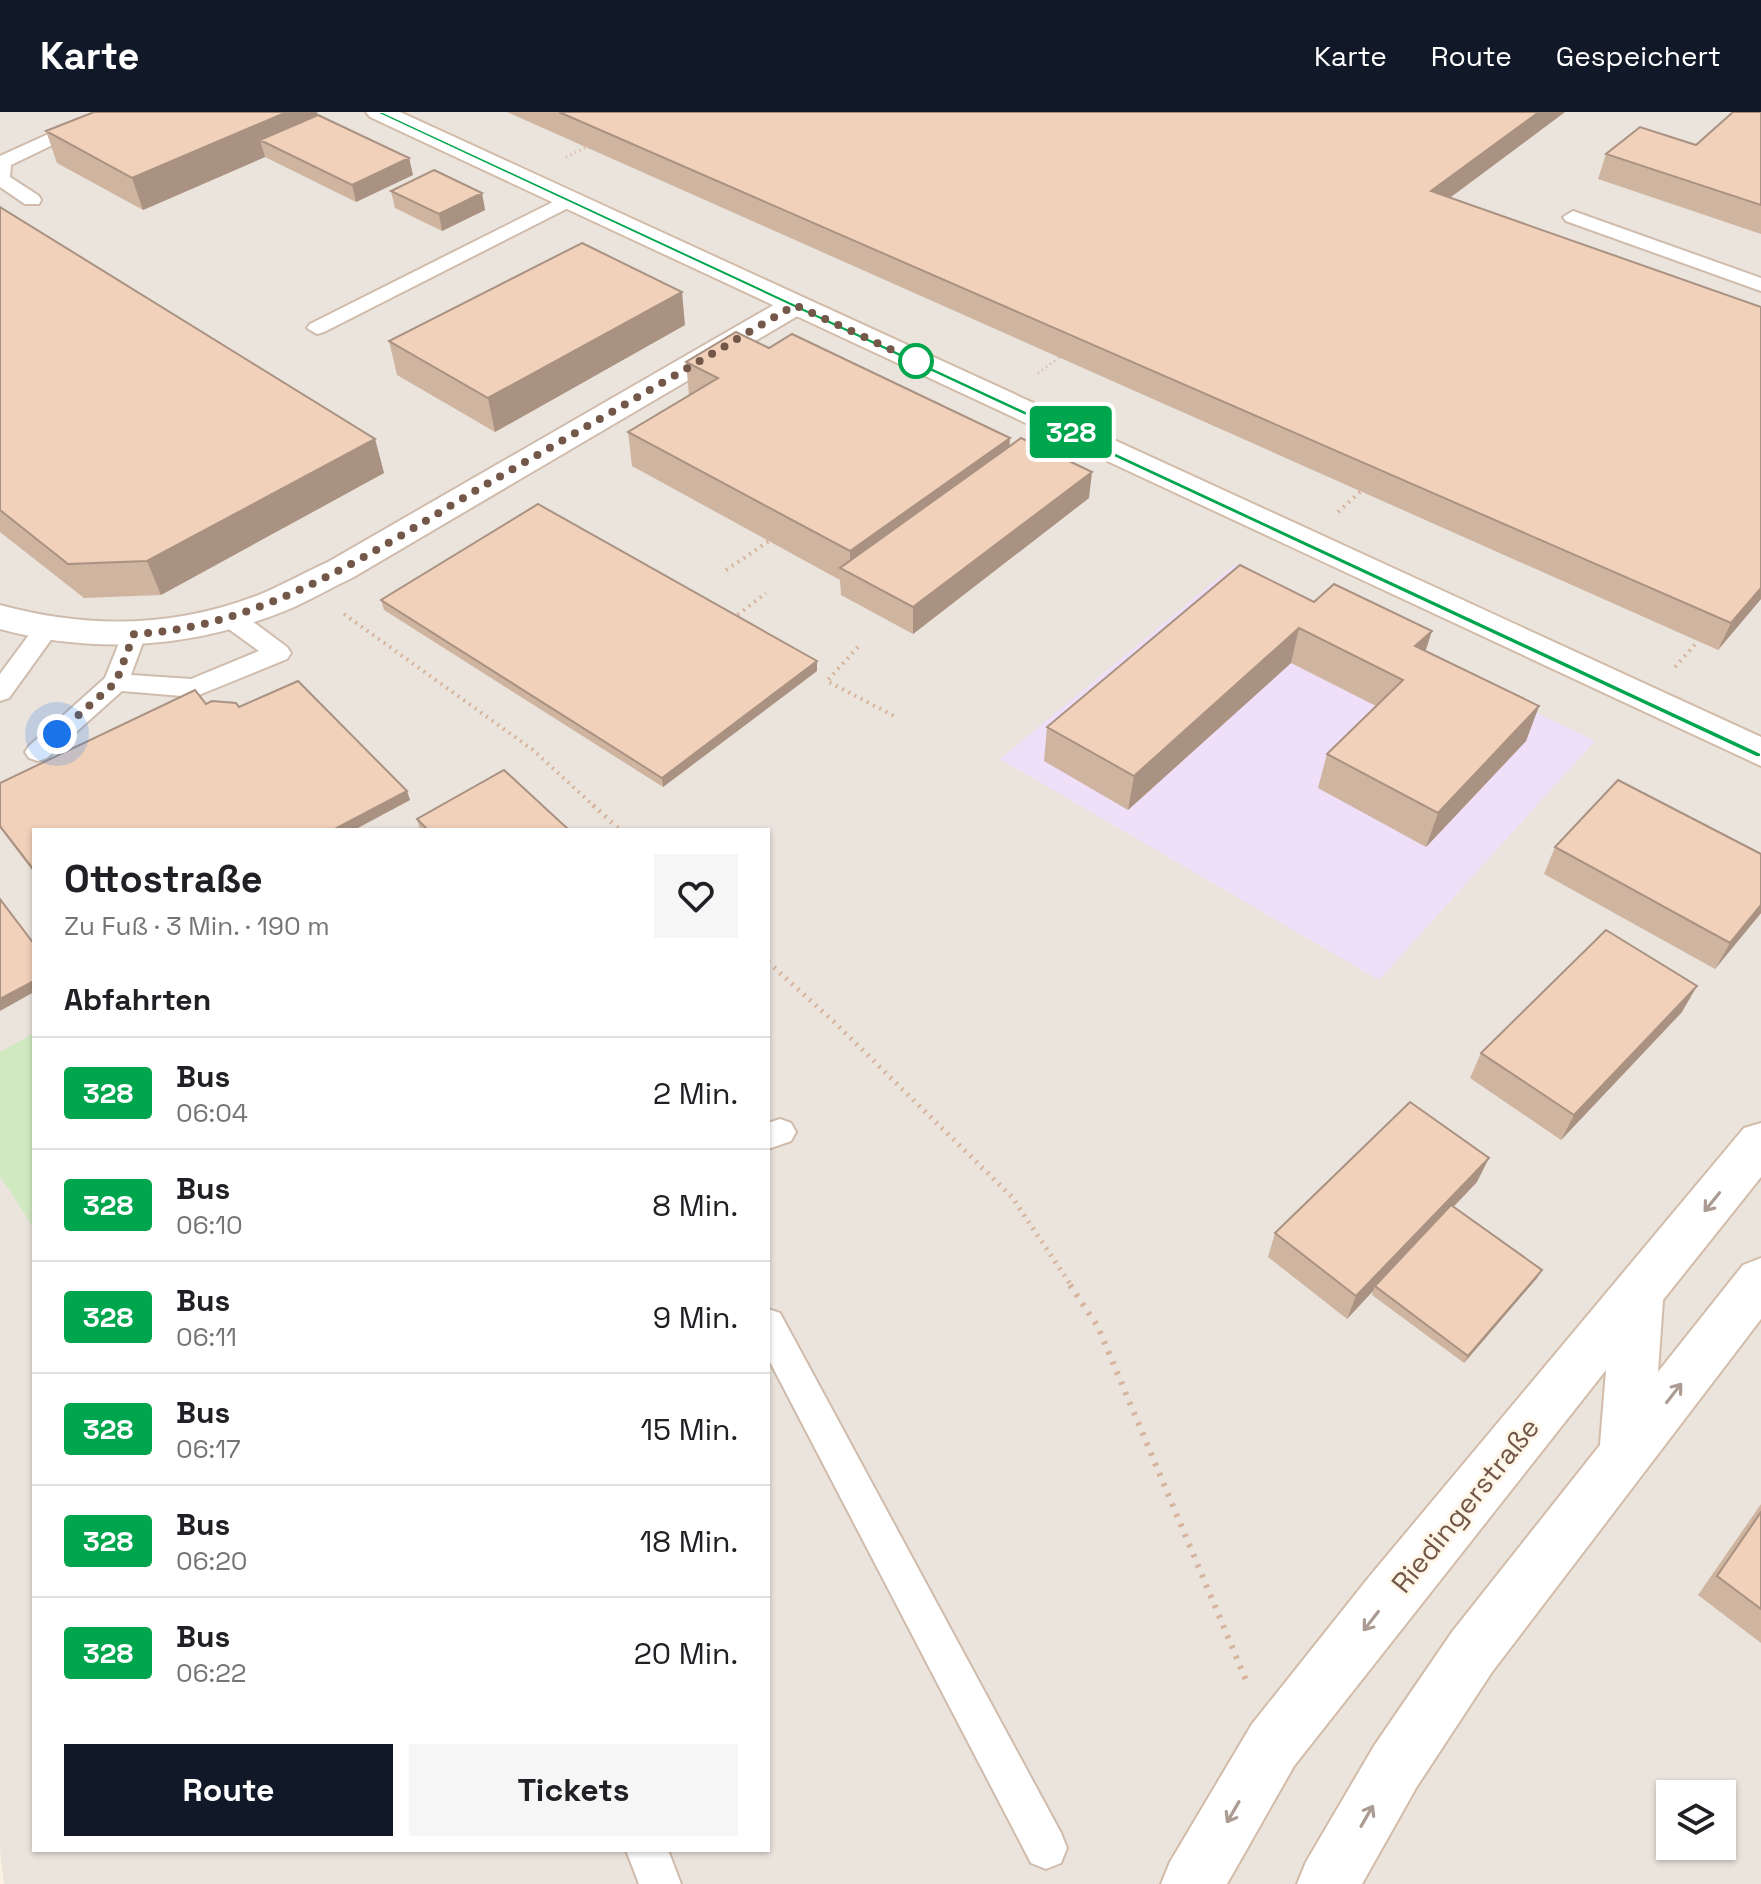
<!DOCTYPE html>
<html lang="de">
<head>
<meta charset="utf-8">
<style>
  body { margin:0; font-family:"Space Grotesk",sans-serif; background:#f6f6f6; color:#202124; height:100vh; display:flex; flex-direction:column; font-size:30px; white-space:nowrap }
  * { box-sizing:border-box; margin:0 }
  p { font-size:26px; color:#757577 }
  .icon { flex:none; width:44px; height:44px; fill:none; stroke:currentColor; stroke-width:2; stroke-linecap:round; stroke-linejoin:round }
  .map { position:relative; flex:1; overflow:hidden }
  .drawer { position:absolute; left:32px; top:716px; width:738px; height:1024px; display:flex; flex-direction:column; background:#fff; border-radius:0px; box-shadow:0 2px 6px #0004 }
  .drawer>* { flex:none }
  .badge { padding:0 16px; border-radius:6px; font-size:28px; line-height:52px }
  .fabs { position:absolute; left:1656px; top:1668px; display:grid; gap:16px }
  .fabs a { display:grid; place-items:center; width:80px; height:80px; border-radius:0px; background:#fff; box-shadow:0 2px 6px #0004; font-size:40px }
  .you { position:absolute; width:40px; height:40px; margin:-20px; border:6px solid #fff; border-radius:50%; background:#1a73e8; box-shadow:0 0 0 12px #1a73e833 }
  .map>.badge { position:absolute; translate:-50% -50%; box-shadow:0 0 0 4px #fff }
  h2 { padding:0 32px; font-size:30px; line-height:72px }
  .round { display:grid; place-items:center; flex:none; width:84px; height:84px; border-radius:0px; background:#f6f6f6 }
  .summary { display:flex; align-items:center; justify-content:space-between; height:136px; padding:0 32px }
  h1 { font-size:38px; font-weight:800; line-height:60px }
  .primary-button { display:flex; gap:16px; margin-top:auto; padding:16px 32px }
  .primary-button a { flex:1; height:92px; border-radius:0px; background:#111827; color:#fff; font-size:32px; font-weight:800; line-height:92px; text-align:center }
  .primary-button a+a { background:#f6f6f6; color:#202124 }
  ul { padding:0; list-style:none }
  li { display:flex; align-items:center; gap:24px; height:112px; padding:0 32px; border-top:2px solid #e0e0e0 }
  li div { flex:1 }
  li b { display:block; font-size:30px }
  li em { font-style:normal }
  li .badge { min-width:88px; font-weight:700; text-align:center }
  header { display:flex; align-items:center; gap:48px; box-sizing:border-box; height:112px; padding:0 40px; background:#111827; color:#fff }
  header strong { font-size:38px }
  nav { display:flex; gap:44px; margin-inline-start:auto; font-size:28px }
  .map>svg:first-child { display:block }
</style>
</head>
<body>
<header>
<strong>Karte</strong>
<nav><a>Karte</a><a>Route</a><a>Gespeichert</a></nav>
</header>
<div class="map">
<svg width="1761" height="1772" viewBox="0 0 1761 1772">
  <rect width="100%" height="100%" fill="#fcf2e2"/>
  <path fill="#ebe4dd" fill-rule="evenodd" d="M0 0H1761V1772H4L0 1738ZM34 718H768V1738H34ZM1670 1682H1722V1734H1670Z"/>
  <path fill="#efdff8" d="M1234 453 1595 629 1379 868 1000 647Z"/>
  <path fill="#d1e9c1" d="M34 921V1116L0 1064V940Z"/>
  <g fill="none" stroke-linecap="round" stroke-linejoin="round">
    <g stroke="#cfbcac" stroke-width="4">
      <path id="lane" d="M97 0H121L11 53 10 65 39 84 41 88 39 92H25L0 75V44Z
        M569 82 578 88 576 92 324 220 317 222 307 216 310 212Z
        M1573 99 1761 166V179L1566 109 1563 105Z
        M228 496 237 498 287 535 291 541 287 547 194 585 122 579 47 646 38 649 29 646 25 640 29 634 105 566 125 516H143L146 522 131 563 191 567 259 539 219 510 216 504 219 498Z
        M46 510 55 512 58 518 9 586 0 589V562L37 512Z
        M780 1007 791 1011 796 1020 791 1029 768 1037V1011Z
        M768 1197 780 1201 1061 1721 1067 1736 1061 1751 1046 1757 1031 1751 768 1246Z
        M626 1738H668L681 1772H639Z"/>
    </g>
    <g stroke="#cfbcac" stroke-width="4">
      <path id="street" d="M795 184 806 187 810 193 806 199 352 466C330 476 309 489 287 498 194 536 96 543 0 517V493C87 517 176 516 261 482 283 473 305 460 328 450L784 187Z"/>
    </g>
    <g stroke="#d2bca9" stroke-width="4">
      <path id="secondary" d="M366 0H400L1761 625V654L370 5Z
        M1761 1011V1065L1663 1188 1658 1260 1743 1153 1761 1146V1207L1492 1560 1416 1676 1362 1772H1297L1306 1750 1374 1634 1452 1520 1600 1333 1606 1258 1294 1654 1227 1772H1161L1170 1750 1252 1612 1369 1465 1744 1016Z"/>
    </g>
    <path stroke="#d6b49d" stroke-width="3" stroke-dasharray="1 4" stroke-linecap="butt" d="M566 45 587 35
      M1038 261 1060 245"/>
    <path stroke="#d6b49d" stroke-width="4" stroke-dasharray="2 5" stroke-linecap="butt" d="M1338 400 1361 379
      M726 458 769 429
      M344 502 533 638 595 695
      M732 507 766 481
      M858 535 827 569 896 605
      M1675 555 1698 529"/>
    <path stroke="#d6b49d" stroke-width="5" stroke-dasharray="2 6" stroke-linecap="butt" d="M593 693 620 718
      M768 850 833 909 1012 1085 1072 1175"/>
    <path stroke="#d6b49d" stroke-width="6" stroke-dasharray="3 8" stroke-linecap="butt" d="M1070 1173 1098 1215 1248 1573"/>
    <use href="#lane" fill="#fff" fill-rule="evenodd"/>
    <use href="#street" fill="#fff" fill-rule="evenodd"/>
    <use href="#secondary" fill="#fff" fill-rule="evenodd"/>
  </g>
  <path fill="#cfb4a0" d="M317 0 318 3 409 46 413 63 356 90 265 45 143 98 57 51 46 19Z
    M507 0H1565L1450 86 1761 195V487L1718 538Z
    M1761 0V122L1598 67 1606 42 1696 33Z
    M391 79 482 81 485 98 442 119 395 96Z
    M0 95 375 327 384 361 161 483 84 486 0 420Z
    M685 213 495 320 397 263 389 229Z
    M769 236 1010 334 1089 386 913 522 841 483 840 468 632 354 628 320 689 283 686 250Z
    M381 488 817 559 663 675 384 498Z
    M1314 490 1426 539 1539 594 1526 629 1426 735 1318 676 1327 642 1376 594 1291 551 1128 698 1044 649 1047 615Z
    M206 592 239 595 407 679 410 688 354 718H34V761L0 716V671Z
    M417 707 569 718H420Z
    M1555 735 1761 742V801L1715 857 1544 762Z
    M1682 900 1561 1028 1470 966 1481 941Z
    M1477 1070 1453 1095 1542 1158 1537 1166 1464 1251 1372 1183 1373 1179 1347 1207 1268 1145 1275 1121Z
    M1761 1392V1531L1698 1483Z"/>
  <path fill="#a99282" d="M287 0H317L322 20 260 28 265 45 143 98 132 66Z
    M1539 0H1565L1425 104 1431 79Z
    M409 46 413 63 356 90 352 73Z
    M482 81 485 98 442 119 439 102Z
    M682 180 685 213 495 320 488 286Z
    M1010 326 1008 360 850 461V439Z
    M375 327 384 361 161 483 147 449Z
    M1092 360 1089 386 913 522V495Z
    M1761 476V487L1718 538 1731 511Z
    M1299 516 1291 551 1128 698 1134 664Z
    M1432 519 1421 553 1415 534Z
    M817 549V559L663 675 662 666Z
    M1539 594 1526 629 1426 735 1438 701Z
    M407 679 410 688 354 718H333Z
    M1761 793V801L1715 857 1730 831Z
    M34 869V880L0 899V887Z
    M1697 874 1682 900 1561 1028 1574 1003Z
    M1489 1046 1477 1070 1376 1176 1375 1174 1373 1179 1347 1207 1356 1184Z
    M1542 1158 1537 1166 1464 1251 1468 1244Z"/>
  <path fill="#f1d1ba" stroke="#a99282" stroke-width="2" d="M94 0H287L132 66 46 19Z
    M559 0H1539L1431 79 1761 195V476L1731 511Z
    M1733 0H1761V93L1606 42 1640 15 1696 33Z
    M318 3 409 46 352 73 260 28Z
    M434 58 482 81 439 102 391 79Z
    M0 95 375 327 147 449 68 452 0 398Z
    M582 131 682 180 488 286 389 229Z
    M736 220 769 236 792 222 1010 326 850 439 628 320 718 266 686 250Z
    M1021 326 1092 360 913 495 840 456Z
    M538 392 817 549 662 666 381 488Z
    M1240 453 1314 490 1334 472 1432 519 1415 534 1539 594 1438 701 1327 642 1403 568 1299 516 1134 664 1047 615Z
    M298 569 407 679 333 718H34V758L0 714V671L195 578 206 592 212 589 236 591 239 595Z
    M504 658 569 718H428L417 707Z
    M1618 668 1761 742V793L1730 831 1555 735Z
    M0 787 34 832V869L0 887Z
    M1606 818 1697 874 1574 1003 1481 941Z
    M1410 990 1489 1046 1356 1184 1275 1121Z
    M1451 1093 1542 1158 1468 1244 1375 1174Z
    M1761 1400V1497L1717 1464Z"/>
  <defs><path id="oneway-shaft" d="M-6 0H5M1.5-3L5.5 0L1.5 3" fill="none" stroke-width="1.6" stroke-linecap="round" stroke-linejoin="round" transform="scale(2)"/></defs>
  <g stroke="#ab9b92">
    <use href="#oneway-shaft" transform="translate(1712 1090) rotate(129)"/>
    <use href="#oneway-shaft" transform="translate(1674 1281) rotate(-52)"/>
    <use href="#oneway-shaft" transform="translate(1371 1509) rotate(128)"/>
    <use href="#oneway-shaft" transform="translate(1233 1700) rotate(120)"/>
    <use href="#oneway-shaft" transform="translate(1367 1704) rotate(-60)"/>
  </g>
  <path fill="#00a64d" stroke="#fff" stroke-width="2" d="M375 0H383L1761 641V645H1756Z"/>
  <g fill="none" stroke-linecap="round" stroke-linejoin="round">
    <path stroke="#735849" stroke-width="8" stroke-dasharray="0 14.4" d="M57 622 116 570 134 522C266 516 381 434 492 369 593 311 695 252 795 193L916 249"/>
  </g>
  <circle fill="#fff" stroke="#00a64d" stroke-width="4" cx="916" cy="249" r="16"/>
  <g text-anchor="middle" dominant-baseline="central" stroke-width="6" stroke-linejoin="round" paint-order="stroke">
    <g font-size="28" fill="#735849" stroke="#fff6e8">
      <text transform="translate(1465 1393) rotate(-51)">Riedingerstraße</text>
    </g>
  </g>
</svg>
<div class="fabs">
<a><svg class="icon" aria-label="layers" viewBox="0 0 24 24"><path d="M12 4l9 5-9 5-9-5zM3 14l9 5 9-5"/></svg></a>
</div>
<div class="you" style="left:57px;top:622px"></div>
<b class="badge" style="left:1071px;top:320px;background:#00a64d;color:#fff">328</b>
<section class="drawer">
<div class="summary"><div><h1>Ottostraße</h1><p>Zu Fuß · 3 Min. · 190 m</p></div><a class="round"><svg class="icon" aria-label="heart" viewBox="0 0 24 24"><path d="M12 20l-8-8c-3-5 5-10 8-4 3-6 11-1 8 4z"/></svg></a></div>
<h2>Abfahrten</h2>
<ul>
<li><span class="badge" style="background:#00a64d;color:#fff">328</span><div><b>Bus</b><p>06:04</p></div><em>2 Min.</em></li>
<li><span class="badge" style="background:#00a64d;color:#fff">328</span><div><b>Bus</b><p>06:10</p></div><em>8 Min.</em></li>
<li><span class="badge" style="background:#00a64d;color:#fff">328</span><div><b>Bus</b><p>06:11</p></div><em>9 Min.</em></li>
<li><span class="badge" style="background:#00a64d;color:#fff">328</span><div><b>Bus</b><p>06:17</p></div><em>15 Min.</em></li>
<li><span class="badge" style="background:#00a64d;color:#fff">328</span><div><b>Bus</b><p>06:20</p></div><em>18 Min.</em></li>
<li><span class="badge" style="background:#00a64d;color:#fff">328</span><div><b>Bus</b><p>06:22</p></div><em>20 Min.</em></li>
</ul>
<div class="primary-button"><a>Route</a><a>Tickets</a></div>
</section>
</div>
</body>
</html>
